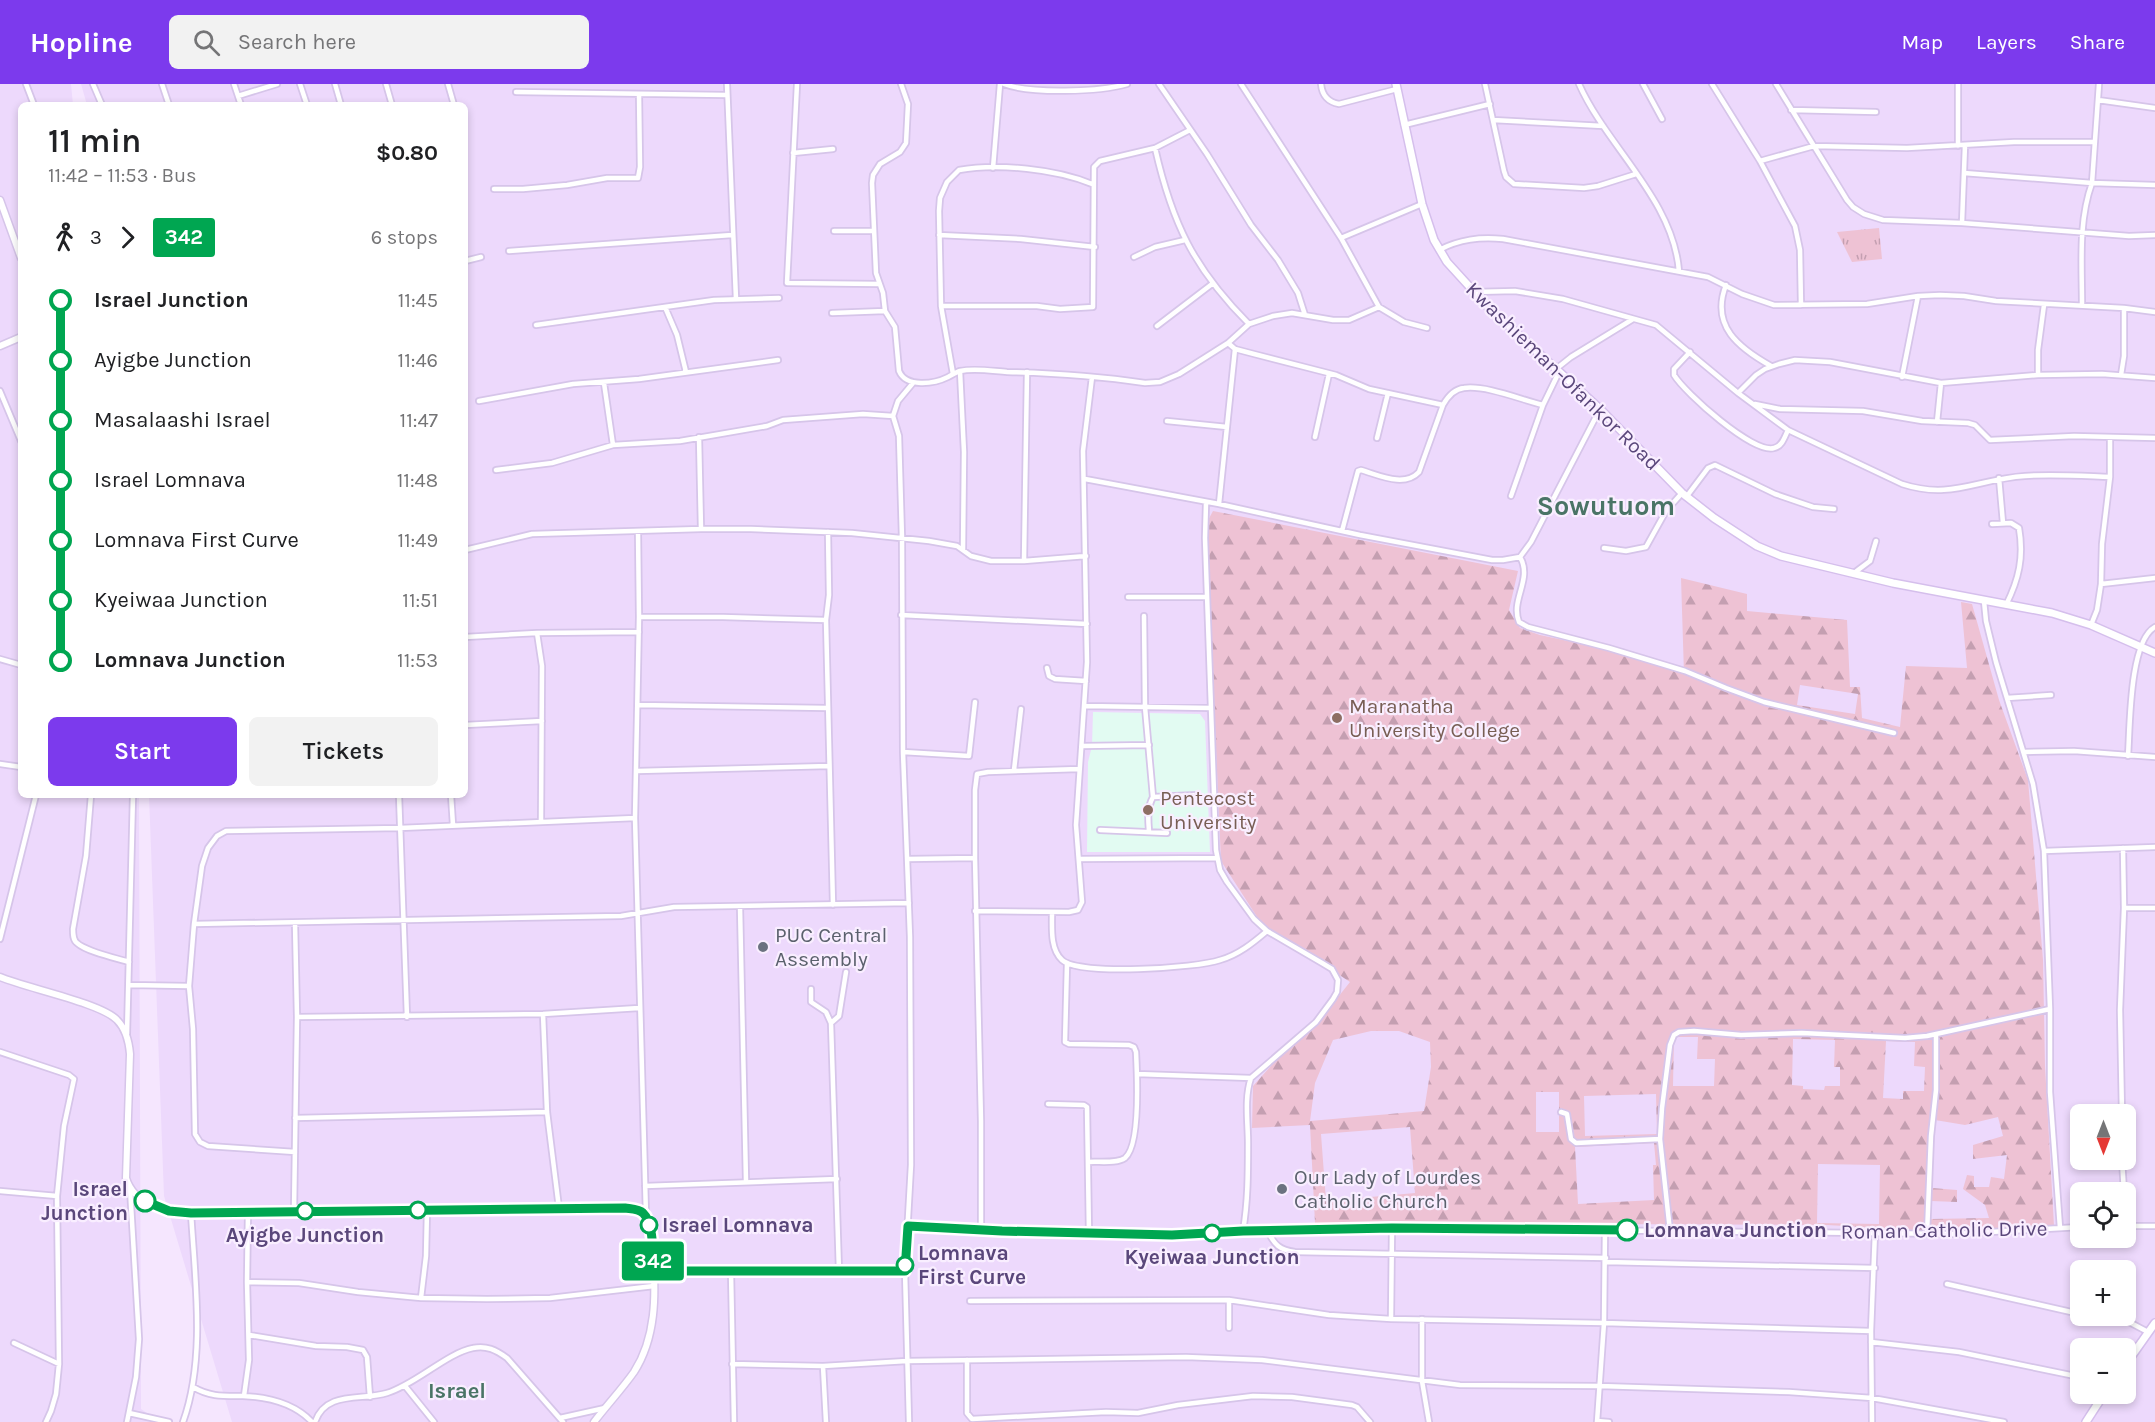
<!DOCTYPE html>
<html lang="en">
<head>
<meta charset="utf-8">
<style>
  body { margin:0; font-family:Karla,sans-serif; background:#f2f2f2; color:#202124; height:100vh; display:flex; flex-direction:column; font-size:22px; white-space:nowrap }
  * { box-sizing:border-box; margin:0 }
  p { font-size:20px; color:#757577 }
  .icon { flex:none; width:33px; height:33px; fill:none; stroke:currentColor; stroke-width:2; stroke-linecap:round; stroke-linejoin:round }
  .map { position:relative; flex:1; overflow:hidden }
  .details { position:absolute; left:18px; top:18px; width:450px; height:696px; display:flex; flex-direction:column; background:#fff; border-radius:9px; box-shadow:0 3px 9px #0003 }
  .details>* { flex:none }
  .badge { padding:0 12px; border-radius:4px; font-size:21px; line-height:39px }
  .needle { width:39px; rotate:180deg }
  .tools { position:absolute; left:2070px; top:1020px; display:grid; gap:12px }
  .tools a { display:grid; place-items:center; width:66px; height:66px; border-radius:9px; background:#fff; box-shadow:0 3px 9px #0003; font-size:30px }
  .map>.badge { position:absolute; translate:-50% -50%; box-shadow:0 0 0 3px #fff }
  .legs { display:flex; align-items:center; gap:9px; height:66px; padding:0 30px; font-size:20px }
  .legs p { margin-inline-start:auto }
  .headline { display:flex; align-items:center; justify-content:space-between; height:102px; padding:0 30px }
  h1 { font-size:33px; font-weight:600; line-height:45px }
  .cta { display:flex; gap:12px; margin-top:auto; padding:12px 30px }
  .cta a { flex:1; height:69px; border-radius:9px; background:#7c3aed; color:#fff; font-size:24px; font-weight:600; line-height:69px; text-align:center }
  .cta a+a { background:#f2f2f2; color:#202124 }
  ul { padding:0 30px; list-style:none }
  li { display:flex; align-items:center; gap:21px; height:60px; font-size:22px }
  li i { display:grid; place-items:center; width:9px; height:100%; margin:0 8px; background:currentColor }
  li i::after { content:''; width:15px; height:15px; margin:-8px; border:4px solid; border-radius:50%; background:#fff }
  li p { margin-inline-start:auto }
  li:first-child i { background:linear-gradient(#0000 50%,currentColor 0) }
  li:last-child i { background:linear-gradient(currentColor 50%,#0000 0) }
  header { display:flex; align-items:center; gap:36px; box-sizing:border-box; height:84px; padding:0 30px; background:#7c3aed; color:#fff }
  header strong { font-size:28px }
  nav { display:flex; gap:33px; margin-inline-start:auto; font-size:21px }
  .search { width:420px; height:54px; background:#f2f2f2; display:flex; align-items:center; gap:15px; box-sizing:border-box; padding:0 21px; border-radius:9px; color:#757577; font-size:22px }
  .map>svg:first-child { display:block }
</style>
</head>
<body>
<header>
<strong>Hopline</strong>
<div class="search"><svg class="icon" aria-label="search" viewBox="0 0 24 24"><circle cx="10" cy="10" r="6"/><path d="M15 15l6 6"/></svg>Search here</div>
<nav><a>Map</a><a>Layers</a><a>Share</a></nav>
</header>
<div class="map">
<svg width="2155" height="1338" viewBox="0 0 2155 1338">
  <defs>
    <pattern id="grass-tufts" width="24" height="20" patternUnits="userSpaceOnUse" patternTransform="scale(1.5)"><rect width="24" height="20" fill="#eec2d4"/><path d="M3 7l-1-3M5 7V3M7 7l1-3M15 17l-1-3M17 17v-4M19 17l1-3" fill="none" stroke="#c49fb1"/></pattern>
    <pattern id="forest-firs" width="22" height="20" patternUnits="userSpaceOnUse" patternTransform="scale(1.5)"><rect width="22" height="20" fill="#eec2d4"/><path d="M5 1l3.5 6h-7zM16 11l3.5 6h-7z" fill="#c49fb1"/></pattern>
  </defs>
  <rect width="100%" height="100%" fill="#f5e6fe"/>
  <path fill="#edd9fc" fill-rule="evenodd" d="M0 0H71L73 21H21V711H139L141 1325 160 1338H0Z
    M81 0H2155V1338H232L164 1112 149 711H465V21H87ZM2080 1030H2126V1076H2080ZM2080 1108H2126V1154H2080ZM2080 1186H2126V1232H2080ZM2080 1264H2126V1310H2080Z"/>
  <path fill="#e2fbf2" d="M1093 628 1200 630 1205 637 1210 768H1087L1088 678 1092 662Z"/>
  <path fill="url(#grass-tufts)" d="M1879 144 1882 175 1852 178 1837 148Z"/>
  <path fill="url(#forest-firs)" fill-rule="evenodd" d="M1213 427 1518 487 1509 526 1520 544 1540 551 1596 563 1684 590 1681 494 1747 510V527L1847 536 1850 603H1860L1862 634 1900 643 1906 582 1967 584 1961 518 1972 520 1999 616 2028 696 2043 876 2045 982 2054 1142 1932 1147 1827 1141 1315 1139 1310 1041 1252 1044 1253 1002 1285 966 1315 942 1350 898 1261 839 1221 777 1206 440ZM1800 601 1858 610 1855 630 1797 621ZM1371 947H1399L1430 958 1431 983 1424 1027 1310 1037 1315 999 1333 956ZM1674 953H1698L1697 975H1715L1714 1002H1673ZM1793 955 1835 956 1834 983H1840V1002H1825L1824 1006 1803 1005V1002L1792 1001ZM1886 957 1915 958 1914 982 1925 983 1924 1007H1903V1015L1883 1014ZM1536 1008H1559V1048H1536ZM1656 1010 1657 1050 1585 1052 1584 1012ZM1998 1033 2003 1052 1973 1061V1075L2007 1071 2004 1095 1991 1093 1989 1103H1974V1092L1967 1091 1963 1105 1985 1121 1989 1134 1931 1135V1117L1957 1118V1106L1932 1104 1935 1036 1965 1041ZM1410 1043 1415 1109 1326 1117 1321 1050ZM1654 1059 1656 1081H1653L1654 1116 1578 1120 1575 1063ZM1818 1080 1880 1081 1879 1140 1817 1139Z"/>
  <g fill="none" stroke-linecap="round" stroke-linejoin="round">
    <g stroke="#d6c5e9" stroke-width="8">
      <path id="minor" d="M26 0 34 21
        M93 0 102 21
        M162 0 169 21
        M234 0 241 21
        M300 0 307 21
        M335 0 341 21
        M386 0 392 21
        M448 0 454 21
        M727 0 736 215
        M797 0 787 199 879 200
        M901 0 908 20 906 59 900 68 880 80 873 91 872 99 876 189 883 209 885 227 895 243 899 287C906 304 934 300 948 293 952 291 956 288 960 287 975 284 992 287 1007 288 1053 289 1099 292 1145 299L1160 298 1179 290 1228 259 1249 240 1273 232 1292 229 1333 236H1349L1379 223
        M1004 0C1030 10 1100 8 1127 0
        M1159 0 1207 70 1251 141 1278 176 1298 209 1305 231
        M1241 0 1341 154 1379 223 1404 238 1427 244
        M1321 0C1322 11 1328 18 1339 20L1397 5
        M1485 0 1504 87 1506 93 1514 100 1584 104 1598 102 1636 90
        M1579 0C1607 63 1673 115 1679 187
        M1643 0 1662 35
        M1712 0 1760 77 1795 142 1800 166 1801 221
        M1776 0 1847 116 1853 123 1864 130 1883 136 1962 139 2129 152 2155 151
        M1958 0V62
        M516 8 726 11
        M238 12 277 0
        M2098 16 2155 24
        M1791 26 1876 28
        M1493 36 1603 42
        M1404 41 1490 20
        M1155 64C1172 139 1194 185 1249 240
        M793 69 833 65
        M1760 77 1814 62 1907 64 2014 58H2095
        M993 84 1000 0
        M1964 89 2092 99 2155 101
        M494 105H523L567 101 607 94H638L640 83 639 10
        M1962 139 1965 61
        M834 147H874
        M939 151 1021 155 1095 163
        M1341 154 1422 120
        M1439 166C1460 155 1480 153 1503 155L1708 193 1742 210 1774 221 1867 220 1918 212 1940 211 1964 212 1996 217 2124 224 2155 228
        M509 167 732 151
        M1134 173 1155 163 1185 156
        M465 177 481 173
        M1726 201C1710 242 1739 264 1771 282
        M1473 208 1515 207 1563 215 1656 241 1738 309 1788 346 1902 400C1951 416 1977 395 2025 392 2053 390 2082 392 2110 393
        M2082 221C2082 180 2078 138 2092 99L2099 0
        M941 222H1037L1060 225 1093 223 1094 83 1100 77 1155 64 1190 46
        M665 223 677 251 686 288
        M832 229 885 227
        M536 241 714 216 779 214
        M1157 242 1212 200
        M1228 259 1235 265 1254 270 1336 291 1369 305 1443 321
        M1690 268 1674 285V291C1685 309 1753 370 1774 364 1782 363 1785 352 1788 346
        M1556 285 1571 273 1633 235
        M960 287 964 368 963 466
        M953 290 941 222 939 127 940 114 947 98 959 86C998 79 1056 85 1092 100
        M2038 291V266L2044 221
        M2121 291 2124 272V224
        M1902 293 1918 212
        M604 299 613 361
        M0 307 21 357
        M1738 309 1756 291 1765 285 1779 280 1795 276 1830 278 1941 299 2038 291 2102 290 2155 294
        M479 317 573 300 639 295 778 276
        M1755 320 1780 325 1863 327 1922 337 1968 339 1975 341 1990 356 2074 352 2155 354
        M893 332 898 317 913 299
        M1167 337 1227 343
        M1937 338 1941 299
        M699 353 701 445
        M1315 353 1329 290
        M1377 354 1388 309
        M496 386 552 379 613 361 680 357 767 342 783 336 863 330 893 332 899 352 902 454 903 668 910 853 911 1081 905 1187 909 1338
        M1999 394 2003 439
        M1085 395 1219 420 1360 451 1492 476H1503L1520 473 1531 458 1600 325
        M1511 412 1543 321 1559 288
        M1687 412 1708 384 1715 381 1775 410 1813 423 1834 425
        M1206 419 1205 454 1216 766 1220 786 1227 798 1254 835 1267 847 1322 879 1332 885 1338 896 1337 908 1333 915 1316 938 1251 994C1244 1014 1248 1038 1248 1059 1248 1089 1248 1117 1243 1147
        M1219 420 1235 265
        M1992 440 2011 439 2019 444C2024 473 2019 495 2006 521
        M638 447 639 533 635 734 646 1131
        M1342 447 1358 387 1361 386C1379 391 1404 404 1419 388L1443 321C1448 312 1454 305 1464 304 1486 301 1522 316 1543 321
        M1604 464 1626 467 1646 463 1666 427 1682 409
        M465 466 532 450 701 445H751L852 449 929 457 957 462 971 472 991 477H1024L1086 472
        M1520 473C1533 495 1510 516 1519 538L1528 543 1609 564 1685 587 1726 604 1764 618 1894 649
        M1024 477 1027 288
        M1854 489 1870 477 1876 457
        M2101 500 2155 494
        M1128 513H1207
        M1984 517 1986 537 1996 578 2033 700 2044 767 2050 925V1008L2060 1144
        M901 531 1087 540
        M1144 532 1145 623 1153 713C1147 724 1148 735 1149 747
        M639 533H723L826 536 833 821
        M826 536 829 511 828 448
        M2091 541 2097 526 2101 500 2102 460 2110 393V353
        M537 549 639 548
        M465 553 537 549 542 582 541 737
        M0 575 21 581
        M1047 584 1049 592 1055 595 1086 597
        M2007 614 2051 611
        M638 621 827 624
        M1085 622 1211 624
        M465 641 542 637
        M1082 662 1149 661
        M903 668 969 672 975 618
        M2024 668 2074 667 2155 673
        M2128 672C2130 645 2129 557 2155 543
        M0 680 21 683
        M1014 686 1021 625
        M637 687 829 682
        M91 711 86 772 73 845C73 850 73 856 77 859 87 868 116 874 129 878
        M399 711 407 933
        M451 711 453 741
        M1153 713 1197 711
        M1100 746 1167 749
        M2044 767 2155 763
        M908 775 975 774
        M1079 775 1217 774
        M740 823 746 1097
        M2124 824H2155
        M975 827 1069 828 1078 826 1082 818 1076 741 1087 578 1083 367 1092 293
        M1052 828C1052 844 1050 865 1062 876 1079 892 1197 884 1220 876 1238 871 1253 859 1267 847
        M194 840 621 832 674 823 909 819
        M0 855 36 711
        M1067 879 1065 958 1069 960 1129 961 1134 963 1136 968C1137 988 1141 1061 1125 1074 1117 1080 1098 1077 1088 1078
        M129 901 189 902
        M811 905V918L826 928 831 939 839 1187
        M543 930 547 1028 559 1124
        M297 933 543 930 639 924
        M831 939 839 932 846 888
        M127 950 133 711
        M0 968 69 991 74 995 64 1042 57 1112 59 1280 56 1310 51 1327 46 1338
        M1137 990 1251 994
        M1048 1020 1084 1021 1087 1023 1089 1150
        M1561 1028 1567 1030 1571 1055 1576 1059 1660 1055
        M2122 1030 2120 926 2124 824 2123 764
        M295 1034 547 1028
        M295 1068 208 1062 200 1058 195 1050 193 945 189 902 194 840 202 782 208 764 217 752 226 747 400 744 635 734
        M2122 1076 2124 1108
        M645 1102 837 1095
        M0 1107 57 1112
        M294 1127 297 933 295 839
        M908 1142 981 1146 1172 1151 1243 1147 1392 1144 1955 1150 2080 1143
        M2126 1142H2155
        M981 1146V1037L975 774V706L977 690 988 688 1079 685
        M1268 1147C1274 1161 1280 1166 1295 1168L1606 1174
        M1670 1147 1660 1055 1662 1024 1670 961 1674 951 1679 948 1694 947 1741 951 1802 949 1905 954 1927 952 2050 925
        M1927 1150 1931 1052 1936 1006V950
        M1606 1178 1875 1184
        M654 1187H905
        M731 1188 734 1338
        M247 1198 299 1199 358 1208 421 1214 487 1215 550 1214 654 1202
        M1947 1200 2080 1230
        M421 1214 426 1172 427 1126
        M1229 1216V1244
        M970 1217 1229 1216 1329 1231 1391 1235 1604 1239 1871 1247
        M2087 1232 2129 1238 2148 1248
        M1391 1235 1392 1144
        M1422 1235V1297L1429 1338
        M249 1251 316 1262 347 1263 363 1266 367 1273 370 1313
        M1871 1258 1959 1268 2080 1293
        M14 1259 59 1280
        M967 1276V1329L972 1335 1106 1328 1138 1329 1178 1321 1253 1312 1292 1313 1352 1321 1357 1323 1370 1338
        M732 1280 823 1282 907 1277 1186 1273 1262 1276 1460 1301 1600 1302 1789 1308 1872 1314 2004 1338
        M823 1282 826 1338
        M405 1302 434 1338
        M193 1303C210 1313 223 1312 243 1312 268 1313 295 1320 312 1338
        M244 1312 249 1276 247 1198 248 1128
        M129 1329 169 1338
        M560 1334 605 1324
        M1597 1337 1609 1338
        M127 1338 136 1293 139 1255 130 1104
        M183 1338C206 1274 195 1196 191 1129
        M315 1338C326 1306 362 1317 387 1309 416 1300 447 1269 473 1264 486 1261 496 1266 507 1274L563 1338
        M1597 1338 1604 1239 1605 1146
        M1872 1338 1871 1247 1875 1148"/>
    </g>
    <g stroke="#d6c5e9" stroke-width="9">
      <path id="tertiary" d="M0 116 21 174
        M0 262 21 253
        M0 893C26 904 101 919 117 936 126 945 129 958 130 970L126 1094C134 1121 166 1128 191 1129L625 1124 642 1128C652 1140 652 1157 653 1172 656 1211 656 1254 634 1288 622 1305 607 1321 594 1338"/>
    </g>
    <g stroke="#d5bfec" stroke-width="10">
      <path id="secondary" d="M1396 0 1422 120 1434 156 1447 178 1488 223 1600 325 1682 409 1714 434 1757 462 1781 472 1893 499 2052 529 2091 541 2155 569
        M2126 1280 2155 1239
        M2086 1338 2104 1310"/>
    </g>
    <use href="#minor" stroke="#fff" stroke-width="4.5"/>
    <use href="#tertiary" stroke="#fff" stroke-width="6"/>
    <use href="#secondary" stroke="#fff" stroke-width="7"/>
  </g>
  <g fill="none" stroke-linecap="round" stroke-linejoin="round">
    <g stroke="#fff" stroke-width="14">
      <path id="line-1" d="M145 1117 169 1127 191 1129 625 1124C631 1125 639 1125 643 1129 654 1139 653 1173 654 1187H905L908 1142 1002 1147 1172 1151 1243 1147 1392 1144 1627 1146"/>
    </g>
    <use href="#line-1" stroke="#00a651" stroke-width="9"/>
  </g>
  <g fill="#8d6e63" stroke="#f9eeff" stroke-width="2">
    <circle cx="1337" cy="634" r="6"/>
    <circle cx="1148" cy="726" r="6"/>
  </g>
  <g fill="#6b7280" stroke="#f9eeff" stroke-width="2">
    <circle cx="763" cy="863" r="6"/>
    <circle cx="1282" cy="1105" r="6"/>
  </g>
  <g fill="#fff" stroke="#00a651" stroke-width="3">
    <circle cx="145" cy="1117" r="10"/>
    <circle cx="418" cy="1126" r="8"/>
    <circle cx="305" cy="1127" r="8"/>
    <circle cx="649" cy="1141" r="8"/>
    <circle cx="1627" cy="1146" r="10"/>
    <circle cx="1212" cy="1149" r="8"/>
    <circle cx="905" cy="1181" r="8"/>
  </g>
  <g text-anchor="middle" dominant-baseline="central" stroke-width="4.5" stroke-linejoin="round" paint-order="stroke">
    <g font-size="21" fill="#5a477b" stroke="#f9eeff">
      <text transform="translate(1563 292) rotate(44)">Kwashieman-Ofankor Road</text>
      <text transform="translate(1944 1146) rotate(-1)">Roman Catholic Drive</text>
    </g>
    <g font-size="21" fill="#785e54" stroke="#f9eeff" text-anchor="start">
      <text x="1349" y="622">Maranatha<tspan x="1349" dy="24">University College</tspan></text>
      <text x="1160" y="714">Pentecost<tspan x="1160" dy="24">University</tspan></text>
    </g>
    <g font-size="21" fill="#5b616d" stroke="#f9eeff" text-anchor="start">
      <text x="775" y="851">PUC Central<tspan x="775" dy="24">Assembly</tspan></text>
      <text x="1294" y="1093">Our Lady of Lourdes<tspan x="1294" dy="24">Catholic Church</tspan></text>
    </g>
    <g font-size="21" font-weight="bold" fill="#5a477b" stroke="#f9eeff" text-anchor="start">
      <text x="128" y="1105" text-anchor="end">Israel<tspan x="128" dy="24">Junction</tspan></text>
      <text x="662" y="1141">Israel Lomnava</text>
      <text x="1644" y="1146">Lomnava Junction</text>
      <text x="305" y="1151" text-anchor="middle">Ayigbe Junction</text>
      <text x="918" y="1169">Lomnava<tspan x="918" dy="24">First Curve</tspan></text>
      <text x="1212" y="1173" text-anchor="middle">Kyeiwaa Junction</text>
    </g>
    <g font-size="22" font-weight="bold" fill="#4a7466" stroke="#f9eeff">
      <text x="457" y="1307">Israel</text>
    </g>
    <g font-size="27" font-weight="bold" fill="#4a7466" stroke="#f9eeff">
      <text x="1606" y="422">Sowutuom</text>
    </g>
  </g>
</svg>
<div class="tools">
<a><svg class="needle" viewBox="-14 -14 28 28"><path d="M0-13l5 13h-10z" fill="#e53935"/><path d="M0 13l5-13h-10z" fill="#757577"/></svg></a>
<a><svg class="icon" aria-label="locate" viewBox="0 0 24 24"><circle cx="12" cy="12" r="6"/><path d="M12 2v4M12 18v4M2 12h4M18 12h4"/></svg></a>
<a>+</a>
<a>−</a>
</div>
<b class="badge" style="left:653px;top:1177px;background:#00a651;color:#fff">342</b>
<section class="details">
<div class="headline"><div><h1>11 min</h1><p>11:42 – 11:53 · Bus</p></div><b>$0.80</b></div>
<div class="legs"><svg class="icon" aria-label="walk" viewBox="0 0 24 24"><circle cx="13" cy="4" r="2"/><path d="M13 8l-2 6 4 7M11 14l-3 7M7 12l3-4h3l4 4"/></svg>3<svg class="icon" aria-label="forward" viewBox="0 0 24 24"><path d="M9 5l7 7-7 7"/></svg><b class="badge" style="background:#00a651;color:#fff">342</b><p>6 stops</p></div>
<ul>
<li><i style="color:#00a651"></i><b>Israel Junction</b><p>11:45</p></li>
<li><i style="color:#00a651"></i><span>Ayigbe Junction</span><p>11:46</p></li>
<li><i style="color:#00a651"></i><span>Masalaashi Israel</span><p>11:47</p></li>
<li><i style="color:#00a651"></i><span>Israel Lomnava</span><p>11:48</p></li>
<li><i style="color:#00a651"></i><span>Lomnava First Curve</span><p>11:49</p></li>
<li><i style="color:#00a651"></i><span>Kyeiwaa Junction</span><p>11:51</p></li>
<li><i style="color:#00a651"></i><b>Lomnava Junction</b><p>11:53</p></li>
</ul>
<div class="cta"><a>Start</a><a>Tickets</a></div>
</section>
</div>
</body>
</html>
